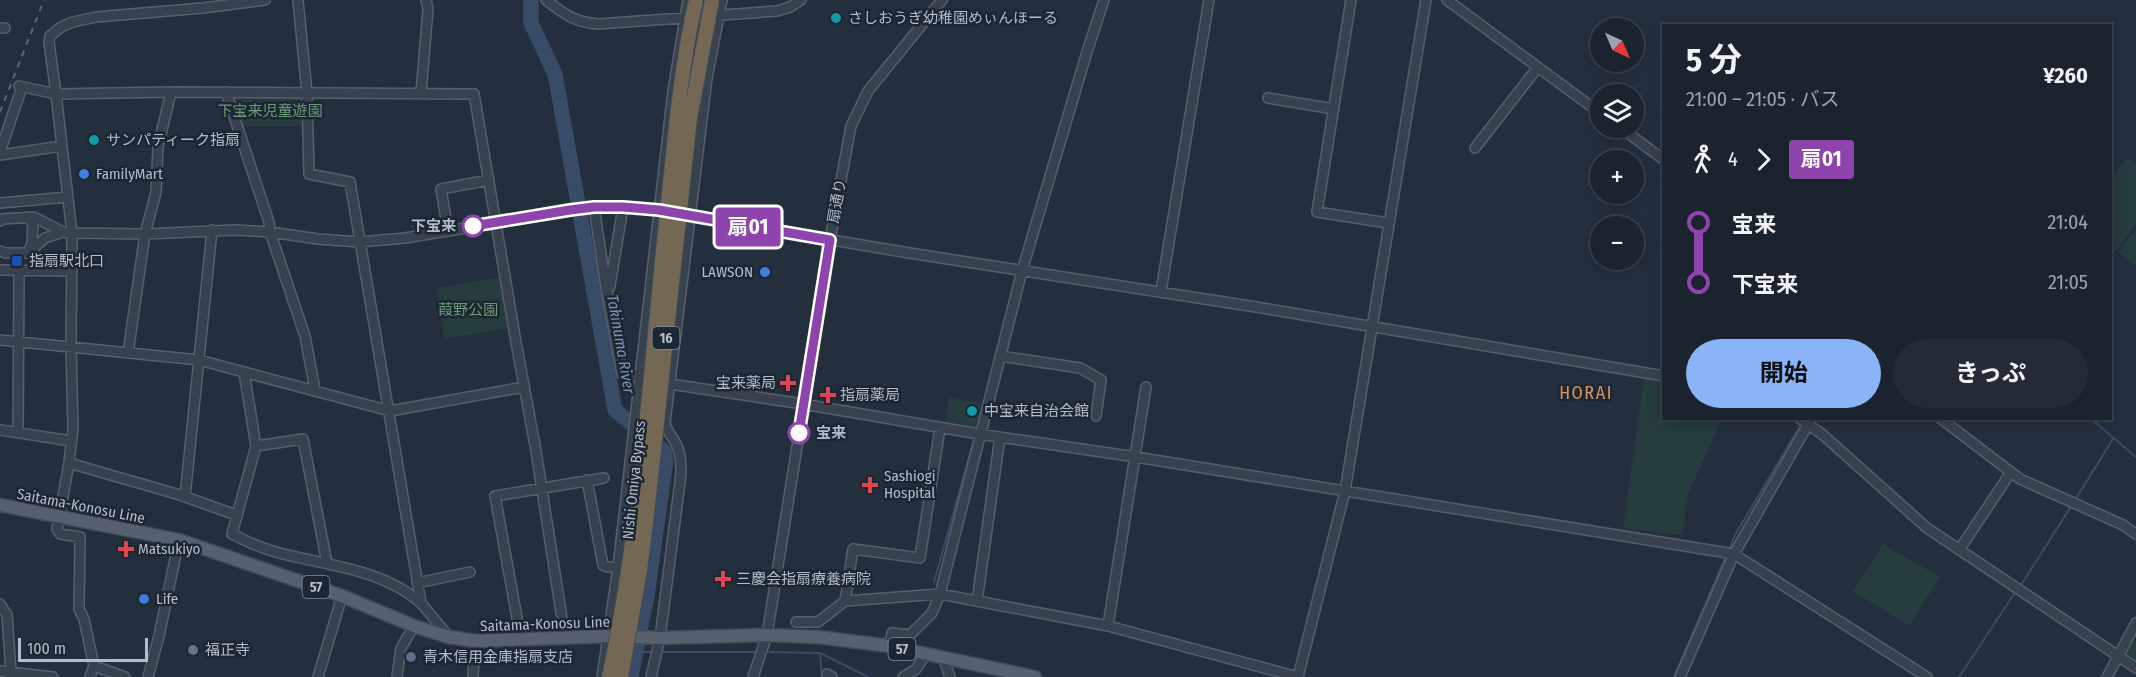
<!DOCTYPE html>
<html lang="ja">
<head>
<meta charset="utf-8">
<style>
  body { margin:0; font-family:"Fira Sans Condensed","Noto Sans JP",sans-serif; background:#242b36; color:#f1f3f6; height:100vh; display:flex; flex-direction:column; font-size:22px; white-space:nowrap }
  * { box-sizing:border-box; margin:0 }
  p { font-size:20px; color:#a0a4aa }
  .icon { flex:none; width:33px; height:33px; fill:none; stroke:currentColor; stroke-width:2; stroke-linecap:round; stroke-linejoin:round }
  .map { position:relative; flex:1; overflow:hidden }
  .sheet { position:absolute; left:1662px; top:24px; width:450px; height:396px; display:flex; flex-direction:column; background:#1b232e; border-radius:0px; box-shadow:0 3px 15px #0003,0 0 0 2px #39404a }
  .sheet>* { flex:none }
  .badge { padding:0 12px; border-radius:4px; font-size:21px; line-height:39px }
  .needle { width:39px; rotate:136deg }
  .buttons { position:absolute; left:1590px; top:18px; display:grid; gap:12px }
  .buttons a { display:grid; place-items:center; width:54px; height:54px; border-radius:50%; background:#1b232e; box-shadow:0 3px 15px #0003,0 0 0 2px #39404a; font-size:30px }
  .scale { position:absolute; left:18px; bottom:15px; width:130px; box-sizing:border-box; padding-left:6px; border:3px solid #b4bcc9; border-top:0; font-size:16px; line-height:21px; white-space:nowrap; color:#b4bcc9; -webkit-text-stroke:4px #1d2633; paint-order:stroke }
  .map>.badge { position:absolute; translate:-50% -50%; box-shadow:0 0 0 3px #fff }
  .legs { display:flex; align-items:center; gap:9px; height:66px; padding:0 24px; font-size:20px }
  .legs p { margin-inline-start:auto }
  .head { display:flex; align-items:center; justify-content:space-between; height:102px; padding:0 24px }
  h1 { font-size:33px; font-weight:700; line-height:45px }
  .cta { display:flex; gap:12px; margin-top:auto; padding:12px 24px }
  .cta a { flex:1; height:69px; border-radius:36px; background:#8ab4f8; color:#111; font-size:24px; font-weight:700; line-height:69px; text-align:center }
  .cta a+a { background:#242b36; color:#f1f3f6 }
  ul { padding:0 24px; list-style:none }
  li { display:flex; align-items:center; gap:21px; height:60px; font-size:22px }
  li i { display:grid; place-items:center; width:9px; height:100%; margin:0 8px; background:currentColor }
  li i::after { content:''; width:15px; height:15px; margin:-8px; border:4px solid; border-radius:50%; background:#1b232e }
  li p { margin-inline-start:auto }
  li:first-child i { background:linear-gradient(#0000 50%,currentColor 0) }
  li:last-child i { background:linear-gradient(currentColor 50%,#0000 0) }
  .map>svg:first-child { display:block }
</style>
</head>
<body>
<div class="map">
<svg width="2136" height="677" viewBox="0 0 2136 677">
  <rect width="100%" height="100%" fill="#242f3e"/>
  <path fill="#263c3f" d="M230 95 304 96 305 126H241Z
    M2127 158 2136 165V224L2116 251 2111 247V179Z
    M2136 229V266L2118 252Z
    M502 277 510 328 444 339 437 288Z
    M1644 379 1663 381 1664 418 1722 419 1688 494 1682 535 1623 528Z
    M949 398 981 403 975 429 945 424Z
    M1883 544 1940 577 1909 626 1853 591Z
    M2132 640 2136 642V662L2123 654Z"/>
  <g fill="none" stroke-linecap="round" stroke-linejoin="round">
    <path stroke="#394c67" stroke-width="2" d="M1026 241 1061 123
      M2090 418 2136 457
      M977 429 1011 295
      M2075 500 2113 439
      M1729 550 1735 535 1802 423
      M934 582 975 436
      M2037 596 2021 585 2072 505
      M637 652H655
      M661 652H757
      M763 652 820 653 822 677
      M820 653 868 677
      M1674 677 1726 556
      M1959 677 2014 594"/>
    <path stroke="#394c67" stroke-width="15" d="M531 0V23L555 74 615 410 664 451 666 460 647 596 631 677"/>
    <g stroke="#565f6c" stroke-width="12">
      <path id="minor" d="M298 0 307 93 309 174 350 182 421 603 449 637
        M546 0C564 14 574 22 598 24L777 11 790 7 801 0
        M1351 0 1317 212 1388 223
        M1447 0 1600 113
        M0 28H5
        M19 86 56 94 49 42 50 36 61 27 73 22 96 17 203 8 265 0
        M226 92 269 222 270 232 305 336 315 390
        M421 93 428 9 426 0
        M1268 98 1334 109
        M1621 128 1664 160
        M1475 148 1538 67
        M0 152 22 87
        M0 155 62 146
        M0 203 68 197
        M594 207 606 287 622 374 640 377
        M27 218 33 223 32 243 29 251
        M0 221 2 219 34 217 63 232 72 233 145 234 236 230 270 232 318 239 359 242 405 238 588 208H643L903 252 1256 307 1664 376
        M448 231 441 189 489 180
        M0 251 5 253H28L45 238 63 232
        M0 270 72 271
        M608 290 610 286 623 207
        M1161 291 1209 0
        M0 340 199 360 390 411 524 387
        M128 353 145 234 156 192 158 147 171 92
        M1000 356 1080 368 1101 380 1096 416
        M244 372 256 446 232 534C251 544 271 552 292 556 336 566 386 572 421 603
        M670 384 803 404 979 434 1136 457 1734 554 1927 677
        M1799 418 1822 434 1927 528 2136 668
        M1940 418 2020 479 2123 525 2136 534
        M0 430 71 441
        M18 433 19 270
        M256 446 303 439 327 563
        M69 463 180 495 236 515
        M587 480 603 565 607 567H618
        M185 497 212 230
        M1959 550 2011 472
        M417 583 470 572
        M845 601 853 549 920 558 940 428
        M977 601 1000 437
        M0 604 7 615 11 672 10 677
        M796 622H818L845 601 940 594 1108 626 1298 677
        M1108 626 1146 387
        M521 640 495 496 604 478
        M889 646 892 633 910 635 932 613 940 594 1022 271 1086 55 1104 0
        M943 657 950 677
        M94 666 125 677
        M0 671 53 677
        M827 674 832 677
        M90 677 94 666 84 619 79 609 80 537 60 534 57 529 69 463 73 429 71 347 72 233 56 94 171 92 474 94 516 342 536 451 565 638
        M148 677 159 636 179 540
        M318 677 342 596
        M397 677 401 648 414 626
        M473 677 475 641
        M602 677 618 567 673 91 688 0
        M651 677 660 638 681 474C681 461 681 452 674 440 670 434 667 431 665 423L707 78 722 0
        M753 677 767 635 830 240 851 126 868 91 942 0
        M903 677 916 669 926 654
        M1298 677 1345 491 1426 0
        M1680 677 1734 554 1810 421
        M2107 677 2136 623"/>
    </g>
    <g stroke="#414a57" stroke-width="15">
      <path id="major" d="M0 505 179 540 342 596 414 626 449 637 475 641 608 636 660 638 767 635 818 637 889 646 1035 677"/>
    </g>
    <use href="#minor" stroke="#38414e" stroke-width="9"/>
    <use href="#major" stroke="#56606e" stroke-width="12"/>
    <path stroke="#5a6575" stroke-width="2" stroke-dasharray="6 6" stroke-linecap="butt" d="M0 112 44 0"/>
    <g stroke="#434c59" stroke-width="16" stroke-linecap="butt">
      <path id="highway-bridge" d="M609 677C642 522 651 360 668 203 675 135 681 66 696 0
        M621 677 640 571 647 514 690 118 712 0"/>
    </g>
    <use href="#highway-bridge" stroke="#746855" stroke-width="14"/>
  </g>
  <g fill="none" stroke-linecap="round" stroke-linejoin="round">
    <g stroke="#fff" stroke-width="14">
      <path id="line-1" d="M473 226 570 210 594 207H623L659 210 830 240 799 433"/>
    </g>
    <use href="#line-1" stroke="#8e44ad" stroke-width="9"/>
  </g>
  <g fill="#0f9aa8" stroke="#1d2633" stroke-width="2">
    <circle cx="836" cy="18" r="6"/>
    <circle cx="94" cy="140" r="6"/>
    <circle cx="972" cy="411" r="6"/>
  </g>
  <g fill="#3f7fe0" stroke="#1d2633" stroke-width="2">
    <circle cx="84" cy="174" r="6"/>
    <circle cx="765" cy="272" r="6"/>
    <circle cx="144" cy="599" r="6"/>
  </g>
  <g fill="#fff" stroke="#8e44ad" stroke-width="3">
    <circle cx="473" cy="226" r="10"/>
    <circle cx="799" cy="433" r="10"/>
  </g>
  <rect fill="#1a4fb4" stroke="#1d2633" stroke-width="2" x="11" y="255" width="12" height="12" rx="3"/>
  <g fill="#e0444e" stroke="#1d2633" stroke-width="2">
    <path d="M785 374h6v6h6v6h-6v6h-6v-6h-6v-6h6z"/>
    <path d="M825 386h6v6h6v6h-6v6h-6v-6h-6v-6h6z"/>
    <path d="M867 476h6v6h6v6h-6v6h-6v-6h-6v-6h6z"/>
    <path d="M123 540h6v6h6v6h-6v6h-6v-6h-6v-6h6z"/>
    <path d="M720 570h6v6h6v6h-6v6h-6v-6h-6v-6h6z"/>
  </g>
  <circle fill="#6b7280" stroke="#1d2633" stroke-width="2" cx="193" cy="650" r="6"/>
  <circle fill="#5c6f8a" stroke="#1d2633" stroke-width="2" cx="411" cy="657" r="6"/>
  <g text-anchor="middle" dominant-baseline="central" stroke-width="5" stroke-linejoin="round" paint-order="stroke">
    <g fill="#1d2633" stroke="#878f9c" stroke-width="1.5">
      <rect x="652.5" y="327" width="27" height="22" rx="4.5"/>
      <rect x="302.5" y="576" width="27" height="22" rx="4.5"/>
      <rect x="888.5" y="638" width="27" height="22" rx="4.5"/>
    </g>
    <g font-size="14" font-weight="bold" fill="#b4bcc9">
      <text x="666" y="338">16</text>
      <text x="316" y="587">57</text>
      <text x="902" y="649">57</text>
    </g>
    <g font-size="15" fill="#b4bcc9" stroke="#1d2633" text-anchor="start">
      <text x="848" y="18">さしおうぎ幼稚園めぃんほーる</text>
      <text x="106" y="140">サンパティーク指扇</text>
      <text x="96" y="174">FamilyMart</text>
      <text x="29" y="261">指扇駅北口</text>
      <text x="753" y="272" text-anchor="end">LAWSON</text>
      <text x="776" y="383" text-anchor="end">宝来薬局</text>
      <text x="840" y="395">指扇薬局</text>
      <text x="984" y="411">中宝来自治会館</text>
      <text x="884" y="476">Sashiogi<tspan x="884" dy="17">Hospital</tspan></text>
      <text x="138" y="549">Matsukiyo</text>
      <text x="736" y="579">三慶会指扇療養病院</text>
      <text x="156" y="599">Life</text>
      <text x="205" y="650">福正寺</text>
      <text x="423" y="657">青木信用金庫指扇支店</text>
    </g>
    <g font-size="15" fill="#6b9a76" stroke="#1d2633">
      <text x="270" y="111">下宝来児童遊園</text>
      <text x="468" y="310">葭野公園</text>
    </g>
    <g font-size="15" fill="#b4bcc9" stroke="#1d2633">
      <text transform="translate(837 201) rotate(-80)">扇通り</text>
      <text transform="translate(634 480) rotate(-84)">Nishi Omiya Bypass</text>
      <text transform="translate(81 506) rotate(11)">Saitama-Konosu Line</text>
      <text transform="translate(545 624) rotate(-2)">Saitama-Konosu Line</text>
    </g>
    <g font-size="15" font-weight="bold" fill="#b4bcc9" stroke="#1d2633" text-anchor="end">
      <text x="456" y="226">下宝来</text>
      <text x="816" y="433" text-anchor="start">宝来</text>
    </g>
    <g font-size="16" font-style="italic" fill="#7c92b1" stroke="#1d2633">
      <text transform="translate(621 344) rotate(80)">Takinuma River</text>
    </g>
    <g font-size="18" letter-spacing="1.5" fill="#d59563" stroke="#1d2633">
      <text x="1586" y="393">HORAI</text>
    </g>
  </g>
</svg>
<div class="buttons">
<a><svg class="needle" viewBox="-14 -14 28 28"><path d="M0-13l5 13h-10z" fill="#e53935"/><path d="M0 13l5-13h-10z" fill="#a0a4aa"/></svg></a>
<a><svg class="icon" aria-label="layers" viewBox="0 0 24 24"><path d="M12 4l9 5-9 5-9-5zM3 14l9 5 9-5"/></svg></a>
<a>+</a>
<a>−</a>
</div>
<div class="scale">100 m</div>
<b class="badge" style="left:748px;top:227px;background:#8e44ad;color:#fff">扇01</b>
<section class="sheet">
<div class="head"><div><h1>5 分</h1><p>21:00 – 21:05 · バス</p></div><b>¥260</b></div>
<div class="legs"><svg class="icon" aria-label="walk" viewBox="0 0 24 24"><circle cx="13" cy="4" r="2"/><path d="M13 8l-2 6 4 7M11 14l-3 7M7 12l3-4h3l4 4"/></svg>4<svg class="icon" aria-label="forward" viewBox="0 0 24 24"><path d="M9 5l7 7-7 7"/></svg><b class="badge" style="background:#8e44ad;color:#fff">扇01</b></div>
<ul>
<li><i style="color:#8e44ad"></i><b>宝来</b><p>21:04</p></li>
<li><i style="color:#8e44ad"></i><b>下宝来</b><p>21:05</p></li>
</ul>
<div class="cta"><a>開始</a><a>きっぷ</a></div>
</section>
</div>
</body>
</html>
